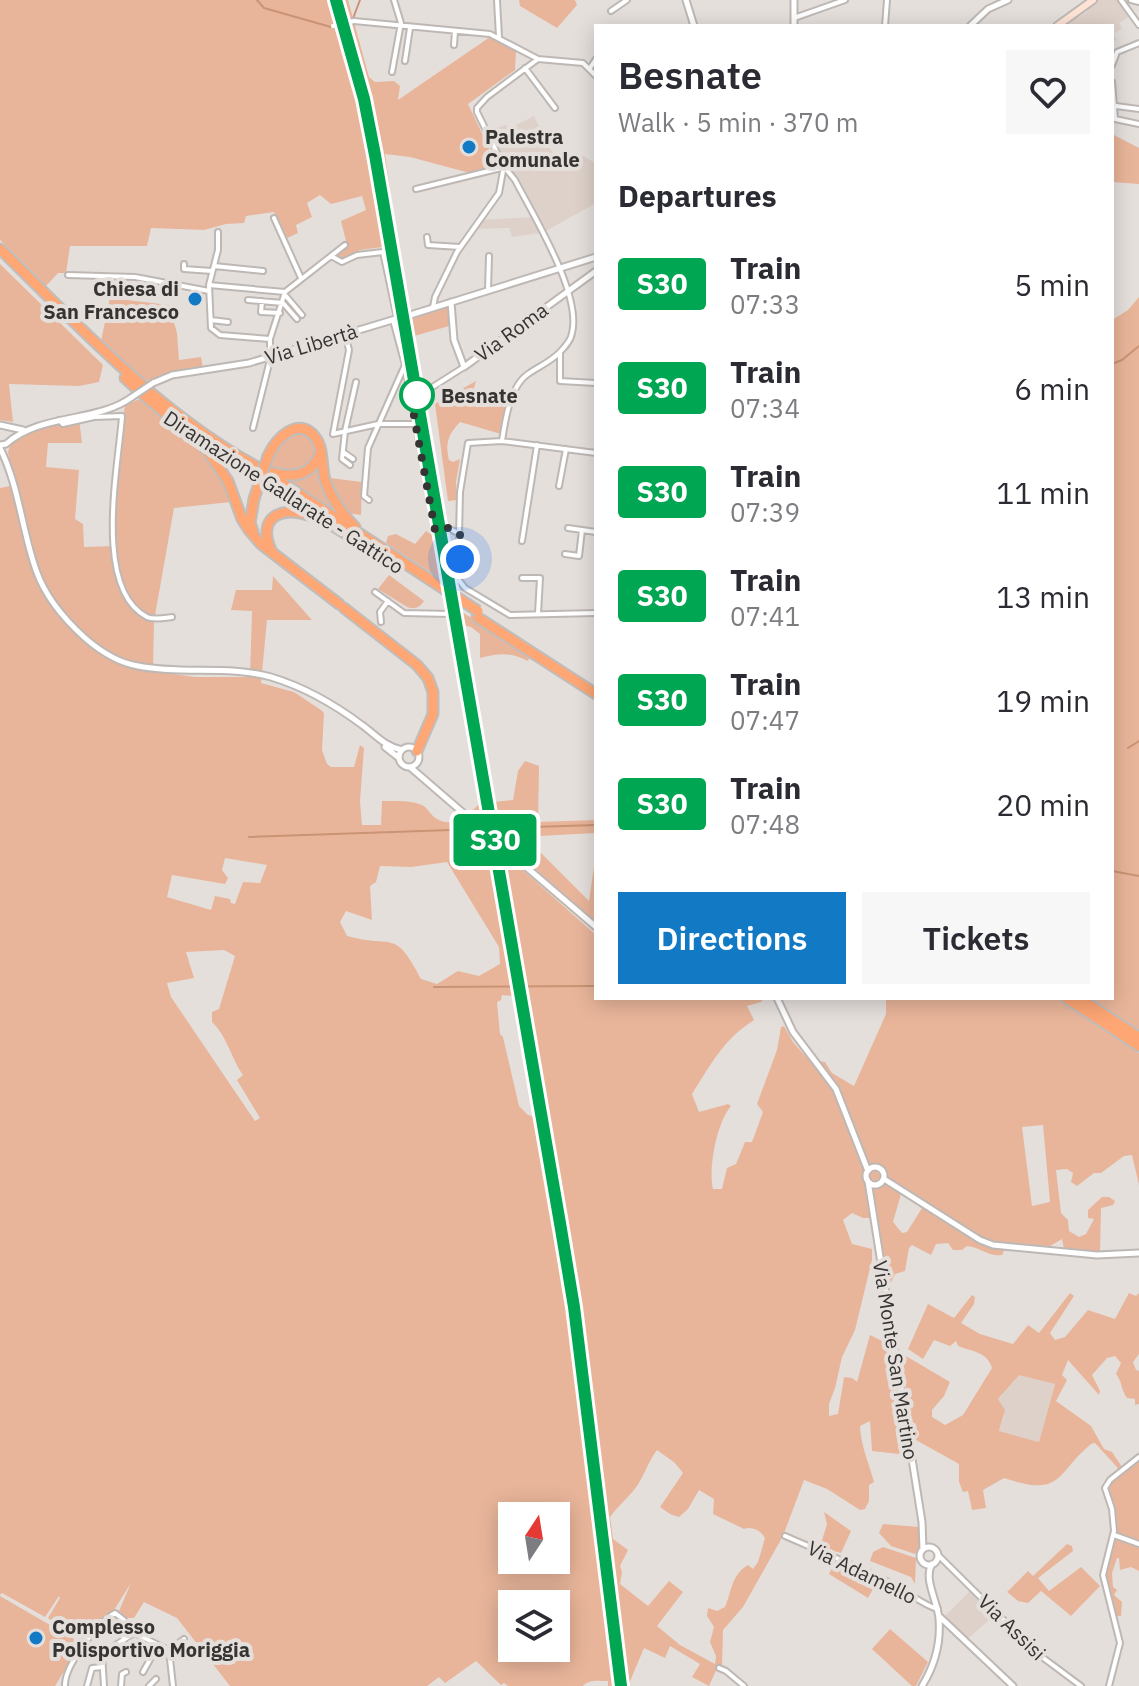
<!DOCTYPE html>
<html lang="en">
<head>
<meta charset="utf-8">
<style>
  body { margin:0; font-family:"IBM Plex Sans",sans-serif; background:#f7f7f7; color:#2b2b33; height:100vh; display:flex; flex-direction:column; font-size:30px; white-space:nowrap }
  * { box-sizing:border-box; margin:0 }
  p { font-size:26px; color:#7c7c81 }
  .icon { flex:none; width:44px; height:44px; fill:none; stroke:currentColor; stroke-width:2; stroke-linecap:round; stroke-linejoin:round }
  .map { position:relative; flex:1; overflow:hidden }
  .sheet { position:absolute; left:594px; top:24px; width:520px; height:976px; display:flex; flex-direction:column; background:#fff; border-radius:0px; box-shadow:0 4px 20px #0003 }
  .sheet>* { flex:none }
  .badge { padding:0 16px; border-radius:6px; font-size:28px; line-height:52px }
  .needle { width:52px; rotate:12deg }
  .fabs { position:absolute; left:498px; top:1502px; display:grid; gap:16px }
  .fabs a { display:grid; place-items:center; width:72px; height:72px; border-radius:0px; background:#fff; box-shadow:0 4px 20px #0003; font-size:40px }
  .you { position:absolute; width:40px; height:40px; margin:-20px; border:6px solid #fff; border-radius:50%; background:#1a73e8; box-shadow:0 0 0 12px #1a73e833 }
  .map>.badge { position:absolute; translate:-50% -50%; box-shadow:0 0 0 4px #fff }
  h2 { padding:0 24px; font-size:30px; line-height:72px }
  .round { display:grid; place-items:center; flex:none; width:84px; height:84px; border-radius:0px; background:#f7f7f7 }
  .headline { display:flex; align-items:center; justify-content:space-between; height:136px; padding:0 24px }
  h1 { font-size:38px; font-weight:600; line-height:60px }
  .button { display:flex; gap:16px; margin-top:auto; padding:16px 24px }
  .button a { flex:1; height:92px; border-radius:0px; background:#127ac5; color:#fff; font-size:32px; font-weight:600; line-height:92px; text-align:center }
  .button a+a { background:#f7f7f7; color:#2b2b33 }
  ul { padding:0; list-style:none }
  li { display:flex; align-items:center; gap:24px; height:104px; padding:0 24px }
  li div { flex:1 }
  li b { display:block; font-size:30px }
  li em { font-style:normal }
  li .badge { min-width:88px; font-weight:700; text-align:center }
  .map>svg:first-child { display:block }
</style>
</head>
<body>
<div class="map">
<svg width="1139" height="1686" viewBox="0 0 1139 1686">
  <rect width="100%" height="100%" fill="#e5dfdc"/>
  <path fill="#ded1ca" d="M1098 0H1117L1130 16 1119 23 1122 28 1114 34 1116 40 1112 42V26H1069L1067 23 1087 12 1086 9Z
    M534 116 551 150 560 157 584 156 596 164V203L544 232 488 130 507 125 510 128Z
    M533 217 540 233 512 237 509 228 473 229 480 220Z
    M1019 1374 1055 1384 1039 1442 999 1431 1004 1417 998 1400Z
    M971 1590 994 1616 966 1640 944 1617Z"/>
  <path fill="#e8b59a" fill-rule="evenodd" d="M0 0H348L369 77 375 82 394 81 400 86 398 100 490 37 516 50 515 70 468 104 497 165 470 173 410 157 385 154 398 245 360 250 346 259H340L336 255 347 245 341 221 366 210 362 196 331 204 320 195 307 203 312 217 296 225 298 233 287 238 274 212 246 216 244 223 226 224 204 230 151 228 147 246H70L66 273H58L46 286 0 240Z
    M519 0H575L577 5 557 28 520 6Z
    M1112 134 1139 148V184L1112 182Z
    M0 264 103 365 99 382 79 386 9 384 13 422 0 420Z
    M1139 297V1031L1090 998H1112V320L1128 310Z
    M110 298 169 305 177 333 179 360 201 357 203 368 173 372 144 382 101 341Z
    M449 307V326L411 337 408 318Z
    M476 381 470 401 506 405 501 434 460 422C448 435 445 443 449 460L453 462 460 459 456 482 457 500 448 501 435 404Z
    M140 399C175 430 217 454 231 502L174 508 154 621 153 671 195 677H250L252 611 231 610 236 590H272L273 576 312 620H267L261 683 294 692 321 710 324 713 322 750 327 764 331 767H354L360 745 364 748 360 801 362 825H381L382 801C394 801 412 800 422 805 428 808 431 816 437 819 452 828 468 816 478 805L485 807 547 1148 523 996 527 995 499 849 596 935V998H764L761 1002 747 1006 754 1020C724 1039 711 1064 692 1094L699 1112 728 1104 731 1106C717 1122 708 1169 713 1189H722L727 1168 736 1164 745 1142H752L763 1112 757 1104 777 1050 781 1027 784 1026 793 1042 814 1066 819 1061 825 1062 832 1073 854 1086 886 1014V998H1057L1139 1053V1185L1132 1155 1124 1156 1101 1173H1094L1077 1186 1071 1182 1073 1173 1067 1169 1056 1170 1061 1213 1068 1220 1069 1231 1079 1237 1086 1234 1094 1219 1088 1218V1210L1102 1197H1109L1115 1201 1113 1205 1101 1208 1100 1253 1064 1249 1062 1239 1050 1246 1007 1244 1002 1255C989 1257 979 1247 967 1246L962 1250H953L948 1243 936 1244 931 1255 912 1245 909 1248 905 1271 895 1274 888 1289 878 1226 869 1218H863L852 1213 843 1220 852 1244 872 1249V1260L855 1330 842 1357 835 1388 829 1404V1416L838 1414 844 1377 852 1378 857 1382 870 1335 890 1345 908 1455 872 1451 870 1421 860 1426C861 1447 869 1463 874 1482L869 1485V1501L865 1509 860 1510 827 1489 804 1480 783 1536 743 1607 723 1630 722 1666H718L709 1686 692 1677 700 1664 670 1646 665 1658 644 1648 628 1686H608V1681C599 1681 589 1679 583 1686H508L504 1683 501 1685 476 1661 445 1683 439 1677 427 1686H230L177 1618 144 1602 134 1618H126L119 1611 131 1583 114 1610 104 1617 83 1641 48 1618 60 1598 59 1596 45 1617 2 1593 0 1595V488L15 485 8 452 11 442 26 433 79 418 82 443H48L46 467 79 470 75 519 83 524 84 547 114 546 116 471 125 405ZM225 858 267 865 260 883 243 882 235 904 231 903 230 899 215 896 211 910 167 897 172 875 225 884 228 878 222 870ZM447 862 499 947 500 964 479 976 458 971 437 984 421 979C394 927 394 949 347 936L340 922 346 911 372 920 370 886 376 882 380 866 411 867ZM224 950 235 956 219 1009 212 1012V1022C227 1036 231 1058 243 1075L237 1080 260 1118 255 1121 171 997 167 983 194 978 186 952ZM502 995 513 996 535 1117 528 1115 519 1106 503 1037 500 1034 497 1002 501 1000ZM1043 1125 1050 1202 1032 1206 1022 1127ZM901 1194 922 1208 907 1232 902 1233 893 1222ZM657 1450 675 1463 683 1473 660 1507 670 1514 679 1517 688 1509 699 1490 714 1499 713 1514 744 1529C752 1526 761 1531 765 1538L758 1562 753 1569 748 1565C731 1575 732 1591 725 1607L717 1611 708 1608 707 1616 714 1627 710 1642 716 1656 715 1664 680 1645 657 1626 683 1592 669 1581 648 1606 620 1584 622 1572 620 1566 628 1550 613 1539 610 1517C618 1506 629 1497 637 1486 645 1474 648 1462 657 1450ZM512 1516H556V1560H512ZM512 1604H556V1648H512Z
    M293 433C322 431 318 451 308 469L283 473 268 467 280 442Z
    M320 465 342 517 280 477C298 480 308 479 320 465Z
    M330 478 362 482 361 515 346 513 335 496Z
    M426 531 432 535 442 576 439 578 386 543 388 536 396 534 415 544Z
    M389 575 424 601C420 607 415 610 407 607L378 589Z
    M459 610 530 656 528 661C510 652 499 653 480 658V634L471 627 462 625Z
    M525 761 539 766 538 822 596 820V833L539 836 540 852 589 901 596 853V922L498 836 494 802 513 800 518 771Z
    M1070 1293 1074 1296 1050 1333 1055 1340 1065 1337 1088 1310 1115 1319 1129 1293 1136 1296 1139 1293V1354L1133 1362 1136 1370 1139 1371V1404L1135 1405V1399L1127 1398C1121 1390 1122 1381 1116 1374L1121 1363 1115 1356 1107 1358 1092 1375 1100 1391 1099 1395 1068 1360 1062 1375 1067 1380 1056 1401 1091 1426 1104 1449 1112 1452 1122 1467 1118 1471 1117 1467 1095 1443 1091 1444C1055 1474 1063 1498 1004 1478L983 1490 986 1508 972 1510 968 1491 963 1492 959 1482V1464L916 1440 899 1352 950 1382 944 1396 932 1410V1417L945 1425 963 1415 992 1368C987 1351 972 1352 958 1346L956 1341 950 1346 934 1340 923 1359 908 1349 928 1304 954 1318 972 1295 975 1297 974 1304 961 1323 980 1334 1013 1344 1028 1325 1039 1333ZM1019 1375 1055 1384 1039 1442 999 1431 1005 1410 998 1399Z
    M1139 1459V1542L1115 1535 1107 1488 1114 1479Z
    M824 1512 851 1531 841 1553 820 1547 827 1524Z
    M883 1524 919 1527 920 1546 915 1554 891 1546 879 1533Z
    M1114 1537 1139 1545V1571L1131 1567 1120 1570 1119 1558H1117L1112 1573 1113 1587 1117 1590 1114 1595 1122 1602 1121 1616H1117L1115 1613 1105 1575Z
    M1067 1544 1072 1546 1073 1551 1038 1578 1049 1591 1081 1567 1100 1586 1071 1616 1041 1591 1028 1603 1018 1601 1007 1592 1028 1571 1033 1576Z
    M883 1547 916 1558 915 1584 911 1577 870 1561 873 1552Z
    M836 1560 878 1580 868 1598 829 1574Z
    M0 1596 81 1643 55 1686H0Z
    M890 1629 928 1662 916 1686H912L872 1649Z"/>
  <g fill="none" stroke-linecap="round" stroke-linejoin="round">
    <path stroke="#ca9375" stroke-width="2" d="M257 0 264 8 331 27
      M352 21 360 0
      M1112 364 1122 360 1139 346
      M1128 748 1139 741
      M496 828 596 825
      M249 837 480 829
      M1112 871 1139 876
      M434 987 596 986"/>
    <g stroke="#beb8b5" stroke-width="8">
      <path id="minor" d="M497 0 499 37
        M1121 0 1139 25
        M1131 0 1139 2
        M611 11 627 0
        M794 18 845 0
        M354 21 490 34 538 59 583 63 596 76
        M885 26 887 0
        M454 45 455 31
        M405 61 410 28
        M1112 65 1117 52 1139 43
        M525 68 555 108
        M590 68 596 59
        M392 72 401 23 394 0
        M1112 82 1115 119 1139 124
        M1116 106 1139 109
        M503 165 477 112V108L487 97 538 59
        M416 189 501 168
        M274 218 301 278
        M218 232V250L209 285 211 328 220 335 270 339
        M427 237 428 245 460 247
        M331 256 342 262 357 255 383 252 397 318
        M184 264V269L212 271
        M214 266 263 271
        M68 275 135 277 209 291
        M209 285 285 292
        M488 290 489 256
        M286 296 302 315
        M248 300 283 303 297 319
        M262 301 261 312 280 313
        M433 307 435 297 457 252 499 193 503 171
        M211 320 228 322
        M393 320 405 365 446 586
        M345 334 349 350 333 434 378 424H415
        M560 352V381L596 383
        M431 394V388L464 367
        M59 420 63 424 94 417 122 416C119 463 92 589 147 617 154 620 164 618 172 617
        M253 428 270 360V339L285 292 345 245
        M502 441C505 421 510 386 528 374 538 367 550 362 559 353 564 348 571 341 572 333 582 294 533 215 515 180L506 169
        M343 452 353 459
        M596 453 502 441 468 443 460 492 458 579 465 588 510 615 596 613
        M350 465 342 459 345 431 356 382
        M559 486 566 449
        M369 500 364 496 368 448 405 365
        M568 528 596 532
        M435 530 448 528 460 534
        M522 541 537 445
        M565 554 579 556 582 530
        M522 578H540L538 613
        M375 592 404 613 451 614 447 595
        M381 622 380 612 388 601
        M1114 1535 1139 1544
        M785 1536C822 1552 859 1567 894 1585 909 1592 922 1605 938 1609
        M938 1555 1038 1654 1081 1686
        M169 1650 184 1639
        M719 1668 726 1671 744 1686
        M143 1672 158 1645
        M65 1686C64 1666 98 1622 115 1613L124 1620 120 1630 124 1639
        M87 1686 92 1668 103 1667
        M104 1686 102 1654 134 1633 169 1650 173 1686
        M121 1686 122 1674 126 1672
        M149 1686 156 1679
        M1109 1686 1120 1643 1103 1575 1114 1531 1112 1509 1105 1488 1110 1480 1139 1457"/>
    </g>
    <g stroke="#beb8b5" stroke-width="9">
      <path id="tertiary" d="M686 0 694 26
        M794 0V26
        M970 26 988 9 1008 0
        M451 302 454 340 464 367 596 271
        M407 316 596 257
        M153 383 172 375 249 363 399 318
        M0 425 23 430
        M0 445 6 444C40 413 97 423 132 397
        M0 448C19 486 22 531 36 570 45 596 65 620 85 638 100 651 119 663 138 666 182 675 228 665 271 677 304 687 334 704 362 725 376 735 384 746 402 750
        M385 747 399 758
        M399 757a10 10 0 1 1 20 0a10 10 0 1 1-20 0Z
        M410 767 461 811
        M525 866 596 927
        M777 998 793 1032 836 1089 868 1171
        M866 1176a9 9 0 1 1 18 0a9 9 0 1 1-18 0Z
        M884 1179 980 1240 993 1245 1097 1255 1139 1253
        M868 1181 922 1522 923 1549
        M920 1556a9 9 0 1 1 18 0a9 9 0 1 1-18 0Z
        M939 1616 1013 1686
        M922 1686C935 1665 941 1644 939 1619 938 1602 923 1579 932 1564"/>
    </g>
    <g stroke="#beb8b5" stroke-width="10">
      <path id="secondary" d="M1057 26 1093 0"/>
    </g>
    <g stroke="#bfbebd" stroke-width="13">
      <path id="motorway" d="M0 249C81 328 160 415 261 469L438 585
        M125 378C199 448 290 498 375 552
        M204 446 228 481 242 519 249 530 261 544 339 604
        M268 456C276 439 298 415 315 437 324 448 321 466 325 480 331 499 341 513 355 527
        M270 472C293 478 310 477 320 454
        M253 531 250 523 254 499
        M271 550C257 518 280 506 308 515
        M344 608 417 665 428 678 433 692V714L417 751
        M477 617 596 694
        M1066 998 1139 1046
        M1079 998 1139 1037"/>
    </g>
    <use href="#minor" stroke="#fff" stroke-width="4"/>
    <use href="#tertiary" stroke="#fff" stroke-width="5"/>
    <use href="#secondary" stroke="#ffe4d5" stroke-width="6"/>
    <use href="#motorway" stroke="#fea674" stroke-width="9"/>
    <g stroke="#878481" stroke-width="5">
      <path id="rail" d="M336 0 364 99 378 173 561 1229 574 1307 621 1686"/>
    </g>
    <use href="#rail" stroke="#e5dfdc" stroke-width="2" stroke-dasharray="6" stroke-linecap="butt"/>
    <g stroke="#beb8b5" stroke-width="8" stroke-linecap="butt">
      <path id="minor-bridge" d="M333 26 354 21"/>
    </g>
    <g stroke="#beb8b5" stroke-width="9" stroke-linecap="butt">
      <path id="tertiary-bridge" d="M399 318 407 316
        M132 397 153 383
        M461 811 525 866"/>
    </g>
    <g stroke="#bfbebd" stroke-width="13" stroke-linecap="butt">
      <path id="motorway-bridge" d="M254 499 268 456
        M438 585 478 611"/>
    </g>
    <use href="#minor-bridge" stroke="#fff" stroke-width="4"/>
    <use href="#tertiary-bridge" stroke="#fff" stroke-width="5"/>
    <use href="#motorway-bridge" stroke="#fea674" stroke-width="9"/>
  </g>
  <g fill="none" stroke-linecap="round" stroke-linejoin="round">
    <g stroke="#fff" stroke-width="18">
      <path id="line" d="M336 0 364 99 375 155 561 1229 574 1307 621 1686"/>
    </g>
    <use href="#line" stroke="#00a651" stroke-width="12"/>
    <path stroke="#363432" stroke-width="8" stroke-dasharray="0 14.4" d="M417 395 410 394 435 530 448 528 460 534V559"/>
  </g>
  <g fill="#127ac5" stroke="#e5dfdc" stroke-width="3">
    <circle cx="469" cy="147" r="8"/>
    <circle cx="195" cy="299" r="8"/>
    <circle cx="36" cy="1638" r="8"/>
  </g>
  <circle fill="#fff" stroke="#00a651" stroke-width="4" cx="417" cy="395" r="16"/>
  <g text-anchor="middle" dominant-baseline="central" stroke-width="8" stroke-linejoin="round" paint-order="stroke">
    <g font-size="20" font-weight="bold" fill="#363432" stroke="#e5dfdc" text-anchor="start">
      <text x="485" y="136">Palestra<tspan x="485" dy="23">Comunale</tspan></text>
      <text x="179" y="288" text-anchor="end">Chiesa di<tspan x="179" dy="23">San Francesco</tspan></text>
      <text x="52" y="1626">Complesso<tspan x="52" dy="23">Polisportivo Moriggia</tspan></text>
    </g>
    <g font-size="20" fill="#363432" stroke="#e5dfdc">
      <text transform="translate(511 332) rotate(-36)">Via Roma</text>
      <text transform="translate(311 344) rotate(-17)">Via Libertà</text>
      <text transform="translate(284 492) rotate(33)">Diramazione Gallarate - Gattico</text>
      <text transform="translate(896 1360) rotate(81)">Via Monte San Martino</text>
      <text transform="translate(862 1572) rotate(26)">Via Adamello</text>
      <text transform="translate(1012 1627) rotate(44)">Via Assisi</text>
    </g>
    <g font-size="20" font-weight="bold" fill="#363432" stroke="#e5dfdc" text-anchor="start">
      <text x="441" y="395">Besnate</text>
    </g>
  </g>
</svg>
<div class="fabs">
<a><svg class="needle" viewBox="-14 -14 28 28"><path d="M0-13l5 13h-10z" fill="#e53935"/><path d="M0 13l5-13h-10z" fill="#7c7c81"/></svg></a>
<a><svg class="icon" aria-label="layers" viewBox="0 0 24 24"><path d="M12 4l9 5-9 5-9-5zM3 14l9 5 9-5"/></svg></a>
</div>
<div class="you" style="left:460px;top:559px"></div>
<b class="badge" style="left:495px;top:840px;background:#00a651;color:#fff">S30</b>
<section class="sheet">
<div class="headline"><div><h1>Besnate</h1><p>Walk · 5 min · 370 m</p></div><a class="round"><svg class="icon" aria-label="heart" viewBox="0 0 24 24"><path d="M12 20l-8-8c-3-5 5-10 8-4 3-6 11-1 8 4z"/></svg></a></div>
<h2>Departures</h2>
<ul>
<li><span class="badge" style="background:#00a651;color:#fff">S30</span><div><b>Train</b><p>07:33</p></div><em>5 min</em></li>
<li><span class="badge" style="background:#00a651;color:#fff">S30</span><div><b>Train</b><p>07:34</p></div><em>6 min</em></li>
<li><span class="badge" style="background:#00a651;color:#fff">S30</span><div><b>Train</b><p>07:39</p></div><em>11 min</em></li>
<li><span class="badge" style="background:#00a651;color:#fff">S30</span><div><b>Train</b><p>07:41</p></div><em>13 min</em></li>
<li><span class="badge" style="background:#00a651;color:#fff">S30</span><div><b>Train</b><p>07:47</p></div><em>19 min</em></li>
<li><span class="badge" style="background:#00a651;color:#fff">S30</span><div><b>Train</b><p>07:48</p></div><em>20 min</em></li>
</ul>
<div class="button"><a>Directions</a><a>Tickets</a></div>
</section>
</div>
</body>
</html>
